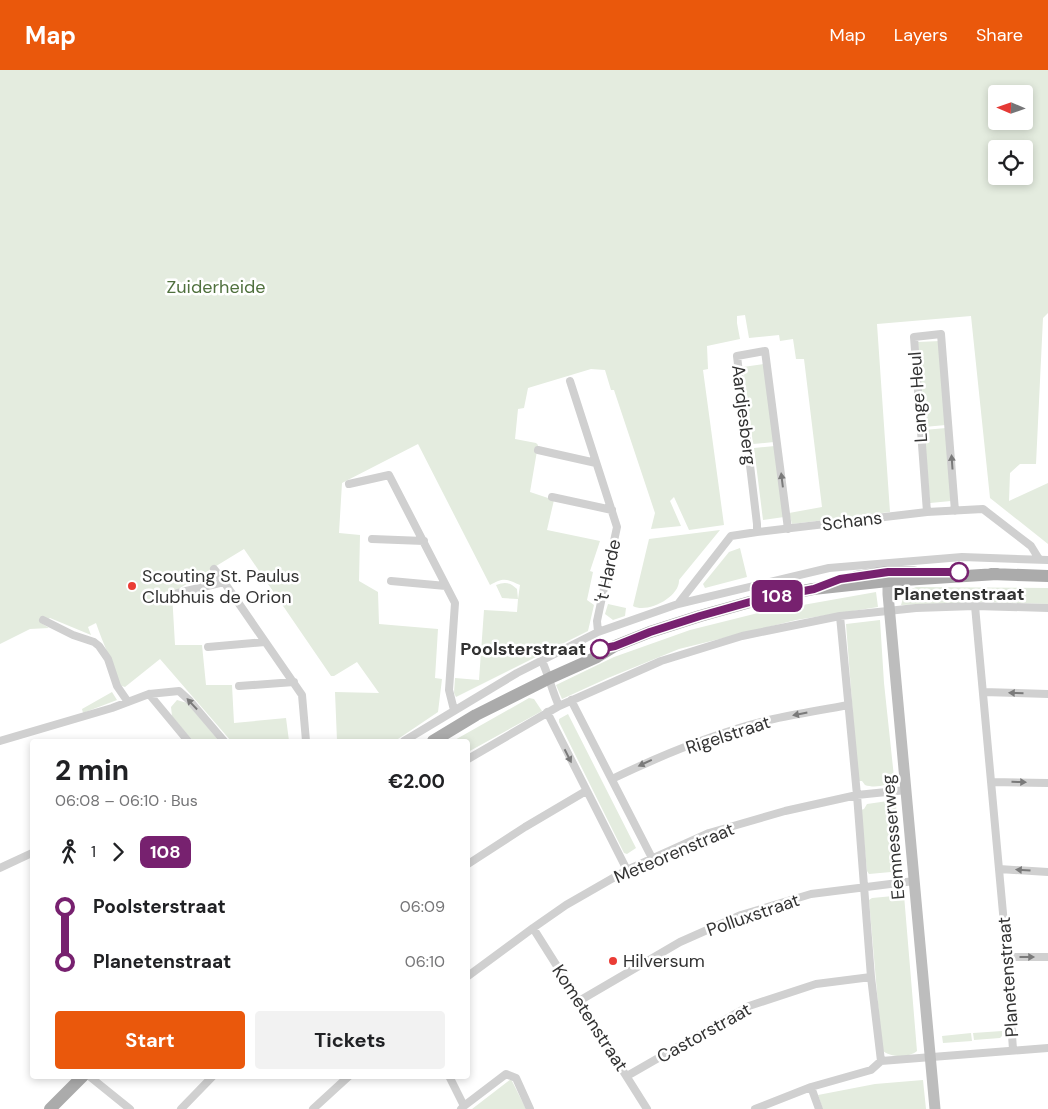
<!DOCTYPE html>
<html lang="en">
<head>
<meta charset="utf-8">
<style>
  body { margin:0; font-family:"DM Sans",sans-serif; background:#f2f2f2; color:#202124; height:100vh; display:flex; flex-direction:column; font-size:19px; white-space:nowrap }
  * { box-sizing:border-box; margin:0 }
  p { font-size:16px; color:#757577 }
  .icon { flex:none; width:28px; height:28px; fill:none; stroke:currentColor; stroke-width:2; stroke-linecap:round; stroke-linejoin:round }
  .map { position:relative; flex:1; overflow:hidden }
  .sheet { position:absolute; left:30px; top:669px; width:440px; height:340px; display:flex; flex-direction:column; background:#fff; border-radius:5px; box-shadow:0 2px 8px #0003 }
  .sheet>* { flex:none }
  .badge { padding:0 10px; border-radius:8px; font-size:18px; line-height:32px }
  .needle { width:32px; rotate:272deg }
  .fabs { position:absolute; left:988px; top:15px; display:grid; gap:10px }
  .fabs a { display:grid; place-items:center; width:45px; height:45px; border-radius:5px; background:#fff; box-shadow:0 2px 8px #0003; font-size:25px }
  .map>.badge { position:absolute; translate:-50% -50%; box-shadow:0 0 0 2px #fff }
  .legs { display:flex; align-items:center; gap:8px; height:55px; padding:0 25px; font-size:16px }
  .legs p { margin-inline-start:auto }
  .overview { display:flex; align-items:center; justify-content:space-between; height:85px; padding:0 25px }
  h1 { font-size:28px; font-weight:700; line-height:38px }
  .action { display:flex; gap:10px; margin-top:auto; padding:10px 25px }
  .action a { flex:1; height:58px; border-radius:5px; background:#ea580c; color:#fff; font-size:20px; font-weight:700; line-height:58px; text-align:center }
  .action a+a { background:#f2f2f2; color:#202124 }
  ul { padding:0 25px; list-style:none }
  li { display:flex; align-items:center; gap:18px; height:55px; font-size:19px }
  li i { display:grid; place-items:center; width:8px; height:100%; margin:0 6px; background:currentColor }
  li i::after { content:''; width:12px; height:12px; margin:-6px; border:4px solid; border-radius:50%; background:#fff }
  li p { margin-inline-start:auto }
  li:first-child i { background:linear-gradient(#0000 50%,currentColor 0) }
  li:last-child i { background:linear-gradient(currentColor 50%,#0000 0) }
  header { display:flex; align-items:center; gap:30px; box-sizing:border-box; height:70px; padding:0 25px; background:#ea580c; color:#fff }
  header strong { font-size:24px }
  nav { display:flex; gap:28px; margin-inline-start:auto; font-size:18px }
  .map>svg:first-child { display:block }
</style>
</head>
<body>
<header>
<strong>Map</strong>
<nav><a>Map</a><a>Layers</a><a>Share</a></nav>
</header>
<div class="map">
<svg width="1048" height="1039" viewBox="0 0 1048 1039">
  <rect width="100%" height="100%" fill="#fff"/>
  <path fill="#e4ecdf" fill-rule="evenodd" d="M0 0H1048V243L1043 248 1036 394H1020L1010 403 1009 431 1048 413V474L990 428 971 246 877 254 890 442 792 454 789 443 822 437 804 289H796L793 269 780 271 779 265 749 268 745 245 737 246V253L740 269 707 276 708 299 703 300 724 455 689 460 674 427 670 431 681 456 651 459 655 443 614 320H611L605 300 591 299 528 318 524 338 518 339 515 369 536 373 538 375 530 422 554 430 547 460 600 471 590 501 593 502 587 530 594 535 588 561 456 627 454 623 455 608 479 610 484 540 517 542 518 529 502 528 496 515C506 511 510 513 517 519L518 529 520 515C506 509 504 507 490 515L418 374 342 413 339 463 360 465 359 511 378 522 379 554 438 559 435 608 442 609 438 642 395 671H337L335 622 379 623 357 592 334 606H331L244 479 172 523 175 575H202L206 615H232L234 653 286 648 289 671H231L160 589 125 617 119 615C113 593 103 574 96 553L88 557 91 565 50 548 41 553 49 558 30 559 0 574ZM996 24H1024V51H996ZM996 79H1024V106H996Z
    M940 271 946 355 924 357 918 272Z
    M764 294 774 372 753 374 743 297Z
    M946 358 951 431 930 433 924 360Z
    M775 376 784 447 763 450 754 378Z
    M720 460 679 510C680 527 647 544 633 536L649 469Z
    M740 478 747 507 705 518 703 514 729 482Z
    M916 517 1048 518V534L983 532 901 535 905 522Z
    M876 522 878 537 796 550 679 579 608 608 562 629 556 615 614 587 690 560 758 543Z
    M608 534 626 538 625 546 613 550 605 544Z
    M880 550 884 613 894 707C890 717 873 718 865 715L862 711H858L846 554Z
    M112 622 117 630 83 643 82 639Z
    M529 628 534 629 542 641 468 682V671H453Z
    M177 630 187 633 219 671H193L172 646 171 637Z
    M568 644 636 778 627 784 624 783 559 652V649Z
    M888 731 893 732 896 735 902 801 869 804 867 801 861 740 864 739 867 734Z
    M904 825 917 981C909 988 890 988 882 980L869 830 872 828Z
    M1002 961V966L1000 968 974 970 973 963Z
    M971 963 972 971 943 973 942 966Z
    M511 1009 526 1039H472Z
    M923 1010 926 1039H823L818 1025 875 1014Z"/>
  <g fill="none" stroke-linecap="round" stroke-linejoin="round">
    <path stroke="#d0d0d0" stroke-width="8" d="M570 311 617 457 597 551 598 562
      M538 380 596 393
      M349 414 389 405 455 533 449 620 454 640
      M552 427 612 440
      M927 442 914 267 941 264 955 441
      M757 462V454L737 286 765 281 788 459
      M372 469 424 471
      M214 499 224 512
      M391 511 446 516
      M178 523 224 512 302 625 306 671
      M678 534 731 466 757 462 927 442 983 439 1031 476 1039 489
      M975 536 1007 887 1013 980
      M840 546 857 725 871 907 881 991
      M43 550 73 565 94 572 99 576 108 589 117 616 128 632
      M208 577 265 572
      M542 591C549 606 552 621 559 636
      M239 616 294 612
      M983 622 1048 624
      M149 624 188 671
      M571 630 652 788
      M547 642 627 800
      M0 671 112 638 149 624 179 621 190 631 224 671
      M404 671 517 603 598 562 678 534 829 498 962 487 1048 490
      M468 689 559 636 661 591 742 566 840 546 916 538 975 536 1048 538
      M612 709C662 685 715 663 769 650 795 644 822 640 848 635
      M991 712 1048 713
      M468 794 525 757 586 721
      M0 798 32 783
      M999 799 1048 802
      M533 858 647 1039
      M1007 887H1048
      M468 906 533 858 566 835 627 800 709 763 785 741 857 725 906 720
      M579 931 680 872 741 845 811 824 914 811
      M89 1006 130 1039
      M449 1006 464 1036 461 1039
      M627 1006 749 936 816 914 871 907
      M811 1017 819 1039
      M464 1036 506 1004 516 1008 530 1039
      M181 1039 213 1006
      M313 1039 349 1006
      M755 1039 811 1017 871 1000 881 991 1048 978"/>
    <path stroke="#bdbdbd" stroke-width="11" d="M888 503V524L935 1039"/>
    <path stroke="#ababab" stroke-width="12" d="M991 504 1048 506
      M856 507 888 502H914
      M433 671 476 645 550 608 597 587 615 576 650 562 700 546 757 530 813 519 888 511 997 504
      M50 1039 83 1006"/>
  </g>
  <defs><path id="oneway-solid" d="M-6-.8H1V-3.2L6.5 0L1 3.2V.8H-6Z" transform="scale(1.25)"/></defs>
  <g fill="#7a7a7a">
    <use href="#oneway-solid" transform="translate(952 392) rotate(-94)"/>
    <use href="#oneway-solid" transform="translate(782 410) rotate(-97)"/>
    <use href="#oneway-solid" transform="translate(1016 623) rotate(-178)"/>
    <use href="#oneway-solid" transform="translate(192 634) rotate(-133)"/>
    <use href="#oneway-solid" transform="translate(800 644) rotate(169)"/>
    <use href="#oneway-solid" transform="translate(568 686) rotate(63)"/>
    <use href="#oneway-solid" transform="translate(645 693) rotate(155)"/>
    <use href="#oneway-solid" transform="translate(1019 712) rotate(1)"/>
    <use href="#oneway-solid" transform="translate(1023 800) rotate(-176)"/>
    <use href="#oneway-solid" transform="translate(1027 887)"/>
  </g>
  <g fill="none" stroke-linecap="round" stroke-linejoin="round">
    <g stroke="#fff" stroke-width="11">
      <path id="line-1" d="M600 579 615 576 650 562 700 546 757 530 814 519 840 509 888 502H959"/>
    </g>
    <use href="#line-1" stroke="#77216f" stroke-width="8"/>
  </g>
  <g fill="#fff" stroke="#77216f" stroke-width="2.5">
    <circle cx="959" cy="502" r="9"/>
    <circle cx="600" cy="579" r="9"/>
  </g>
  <g fill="#ea3c35" stroke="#fff" stroke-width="2">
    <circle cx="132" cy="516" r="5"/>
    <circle cx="613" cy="891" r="5"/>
  </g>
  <g text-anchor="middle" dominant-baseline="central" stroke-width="5" stroke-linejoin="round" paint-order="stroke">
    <g font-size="18" fill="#50713e" stroke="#fff">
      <text x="216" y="217">Zuiderheide</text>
    </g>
    <g font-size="18" fill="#333" stroke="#fff">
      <text transform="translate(918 327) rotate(-94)">Lange Heul</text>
      <text transform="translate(744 345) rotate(83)">Aardjesberg</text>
      <text transform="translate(852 451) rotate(-7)">Schans</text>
      <text transform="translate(608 501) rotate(-78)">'t Harde</text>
      <text transform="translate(728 665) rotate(-18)">Rigelstraat</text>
      <text transform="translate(893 767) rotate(-95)">Eemnesserweg</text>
      <text transform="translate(674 783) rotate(-23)">Meteorenstraat</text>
      <text transform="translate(753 845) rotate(-19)">Polluxstraat</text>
      <text transform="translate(1008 907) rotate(-94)">Planetenstraat</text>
      <text transform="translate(590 948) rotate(57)">Kometenstraat</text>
      <text transform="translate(704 963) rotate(-29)">Castorstraat</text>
    </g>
    <g font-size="18" fill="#333" stroke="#fff" text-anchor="start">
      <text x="142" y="506">Scouting St. Paulus<tspan x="142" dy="21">Clubhuis de Orion</tspan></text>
      <text x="623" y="891">Hilversum</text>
    </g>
    <g font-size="18" font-weight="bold" fill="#333" stroke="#fff">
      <text x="959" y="524">Planetenstraat</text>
      <text x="586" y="579" text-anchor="end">Poolsterstraat</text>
    </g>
  </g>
</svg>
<div class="fabs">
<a><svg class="needle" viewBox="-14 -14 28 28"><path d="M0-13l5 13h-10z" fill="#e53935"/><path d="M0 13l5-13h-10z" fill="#757577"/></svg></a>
<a><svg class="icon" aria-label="locate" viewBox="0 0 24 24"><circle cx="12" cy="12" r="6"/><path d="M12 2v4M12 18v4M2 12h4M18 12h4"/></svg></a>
</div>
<b class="badge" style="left:777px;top:526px;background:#77216f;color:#fff">108</b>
<section class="sheet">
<div class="overview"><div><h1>2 min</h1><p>06:08 – 06:10 · Bus</p></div><b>€2.00</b></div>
<div class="legs"><svg class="icon" aria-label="walk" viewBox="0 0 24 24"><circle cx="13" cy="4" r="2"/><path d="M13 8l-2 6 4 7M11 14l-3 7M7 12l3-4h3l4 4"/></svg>1<svg class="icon" aria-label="forward" viewBox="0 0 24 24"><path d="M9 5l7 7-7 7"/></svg><b class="badge" style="background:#77216f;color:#fff">108</b></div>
<ul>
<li><i style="color:#77216f"></i><b>Poolsterstraat</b><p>06:09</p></li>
<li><i style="color:#77216f"></i><b>Planetenstraat</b><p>06:10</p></li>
</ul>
<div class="action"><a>Start</a><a>Tickets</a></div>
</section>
</div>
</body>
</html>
